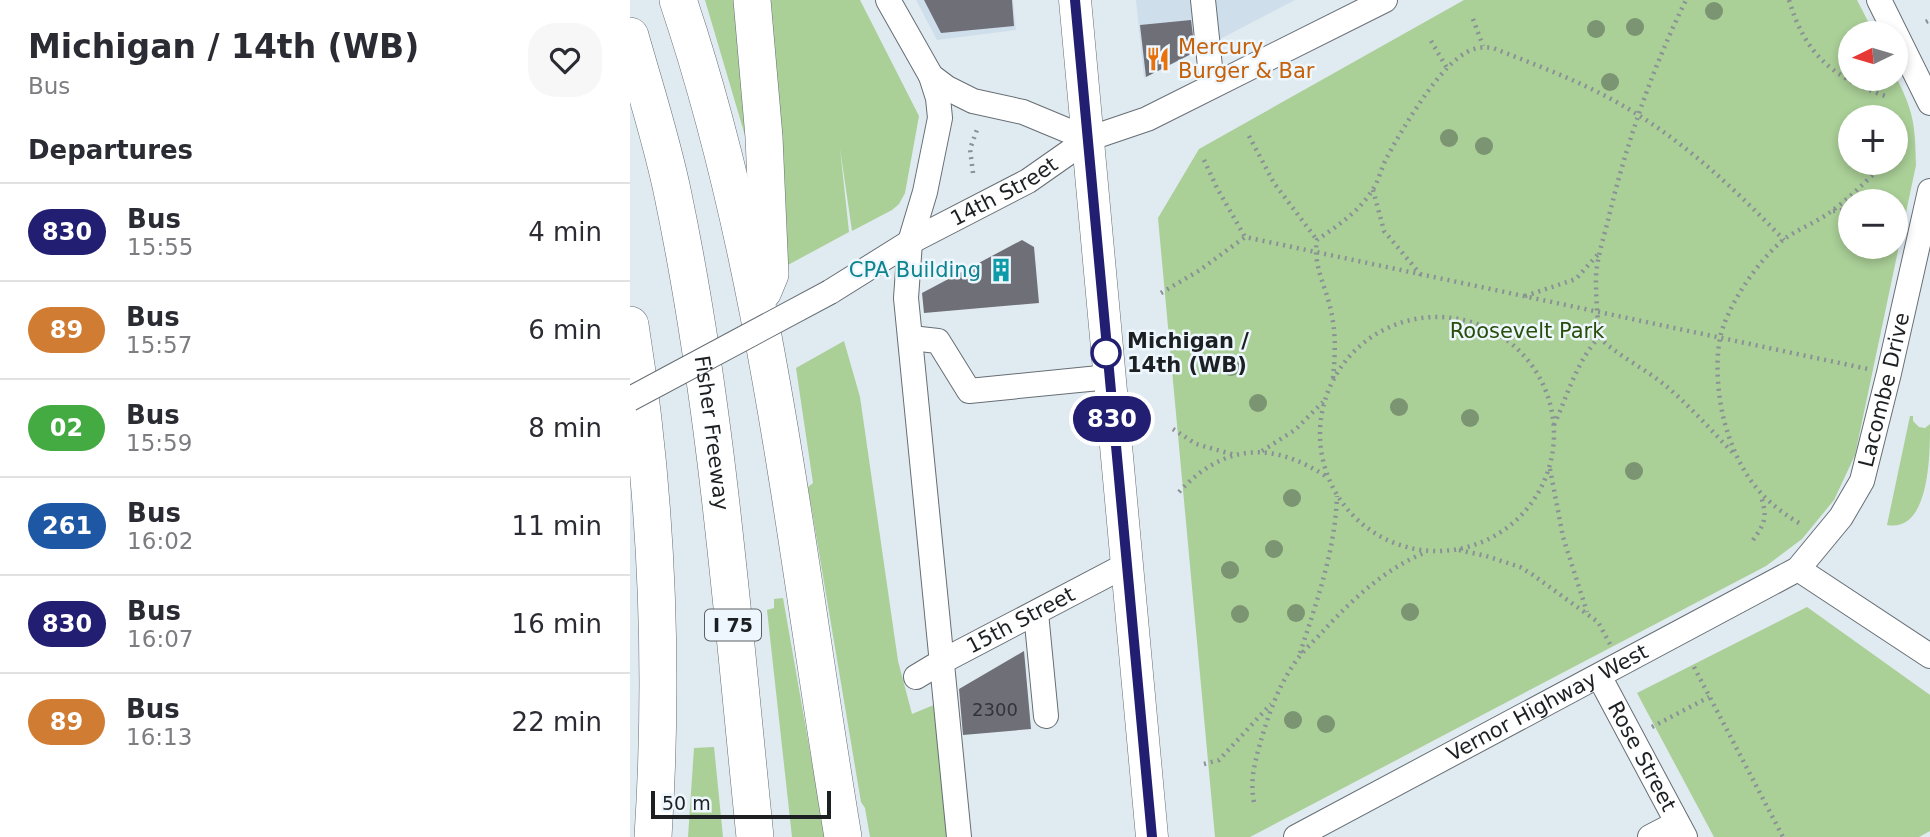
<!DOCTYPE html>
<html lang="en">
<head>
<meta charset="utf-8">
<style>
  body { margin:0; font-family:"DejaVu Sans",sans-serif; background:#f7f7f7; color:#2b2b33; height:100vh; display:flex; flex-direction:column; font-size:26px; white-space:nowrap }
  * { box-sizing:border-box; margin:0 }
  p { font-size:23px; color:#7c7c81 }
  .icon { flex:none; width:38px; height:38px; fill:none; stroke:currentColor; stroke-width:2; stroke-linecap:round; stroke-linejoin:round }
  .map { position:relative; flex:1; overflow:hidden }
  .drawer { display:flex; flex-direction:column; background:#fff; width:630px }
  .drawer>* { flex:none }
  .badge { padding:0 14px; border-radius:23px; font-size:24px; line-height:46px }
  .needle { width:46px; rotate:265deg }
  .buttons { position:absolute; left:1208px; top:21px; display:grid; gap:14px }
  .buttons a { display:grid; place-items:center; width:70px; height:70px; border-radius:50%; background:#fff; box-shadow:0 4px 10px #0003; font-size:35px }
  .scale { position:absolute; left:21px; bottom:18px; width:180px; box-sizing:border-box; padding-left:7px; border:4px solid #1d2022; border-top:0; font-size:19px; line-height:24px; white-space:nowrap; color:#1d2022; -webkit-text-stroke:5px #eef7fe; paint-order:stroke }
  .map>.badge { position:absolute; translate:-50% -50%; box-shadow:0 0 0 4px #fff }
  h2 { padding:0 28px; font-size:26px; line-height:63px }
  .round { display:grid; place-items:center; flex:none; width:74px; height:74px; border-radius:28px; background:#f7f7f7 }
  .head { display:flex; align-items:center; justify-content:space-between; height:119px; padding:0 28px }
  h1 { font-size:33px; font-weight:600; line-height:52px }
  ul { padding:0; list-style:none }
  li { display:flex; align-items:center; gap:21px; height:98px; padding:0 28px; border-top:2px solid #e1e1e2 }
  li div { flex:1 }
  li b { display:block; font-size:26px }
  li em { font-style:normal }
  li .badge { min-width:77px; font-weight:700; text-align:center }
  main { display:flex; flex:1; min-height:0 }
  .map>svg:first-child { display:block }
</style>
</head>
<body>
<main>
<section class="drawer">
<div class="head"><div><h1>Michigan / 14th (WB)</h1><p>Bus</p></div><a class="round"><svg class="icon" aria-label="heart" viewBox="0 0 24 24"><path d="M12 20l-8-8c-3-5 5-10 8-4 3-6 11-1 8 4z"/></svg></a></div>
<h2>Departures</h2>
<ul>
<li><span class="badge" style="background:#221e72;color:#fff">830</span><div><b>Bus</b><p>15:55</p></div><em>4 min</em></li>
<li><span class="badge" style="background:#d07c32;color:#fff">89</span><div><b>Bus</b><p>15:57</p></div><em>6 min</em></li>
<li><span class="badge" style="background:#44aa42;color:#fff">02</span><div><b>Bus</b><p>15:59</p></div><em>8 min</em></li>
<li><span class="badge" style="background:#1e57a3;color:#fff">261</span><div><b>Bus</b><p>16:02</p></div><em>11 min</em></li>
<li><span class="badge" style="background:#221e72;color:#fff">830</span><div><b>Bus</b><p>16:07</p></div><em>16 min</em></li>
<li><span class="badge" style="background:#d07c32;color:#fff">89</span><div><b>Bus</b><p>16:13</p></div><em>22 min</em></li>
</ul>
</section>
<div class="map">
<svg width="1300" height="837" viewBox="0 0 1300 837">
  <rect width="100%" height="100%" fill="#e0eaf1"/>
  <path fill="#cfdeeb" d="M286 0H383L386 30 307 40Z
    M506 0H561L566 52 514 78Z
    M586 0H665L590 39Z"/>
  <path fill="#aacf97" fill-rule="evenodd" d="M75 0H113L116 139Z
    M138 0H230L289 116 275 193 269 204 262 210 222 231 210 148 219 232 156 266Z
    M834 0H1227L1244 33H1220V79H1265V75C1284 112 1285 124 1286 165L1225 455 1204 500 1172 539 1136 566 620 837H585L528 218 569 149ZM1220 117H1265V163H1220ZM1220 201H1265V247H1220Z
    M214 341 230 397 268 661 282 714 311 702 323 837H240L235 808 231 802 178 487 183 483 166 368Z
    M1280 416H1283V421L1289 427 1295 428 1300 424C1300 454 1300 533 1257 525Z
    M153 598 195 837H162L137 610 144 608V599Z
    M1177 607 1300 695V831L1289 837H1084L1007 693Z
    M84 747 93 837H58L64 748Z"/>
  <path fill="#6f6f78" d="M294 0H382L384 26 311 33Z
    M561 20 565 52 516 77 510 25Z
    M392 240 404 247 409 303 294 313 292 293Z
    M394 651 401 729 333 735 329 689Z"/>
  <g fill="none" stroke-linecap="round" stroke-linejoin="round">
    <g stroke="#666e74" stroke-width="26">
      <g id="minor">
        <path d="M258 0 301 76 317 88 343 101 393 112 458 139"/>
        <path d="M573 0 582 86"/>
        <path d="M1249 0 1300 103"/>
        <path d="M301 76 308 98 310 118 295 192 280 242 276 298 329 837"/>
        <path id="s1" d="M200 292 280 242 398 181 458 139 517 119 755 0"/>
        <path d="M281 338 308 341 339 391 479 377"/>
        <path d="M1168 569 1300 656"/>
        <path d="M406 613 416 716"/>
        <path id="s2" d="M969 676 1055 837"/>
        <path id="s3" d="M286 677 311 662 496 565"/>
        <path id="s4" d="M666 837 1168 569 1211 517 1232 481 1259 373 1300 191"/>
        <path d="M1020 837 1047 823"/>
      </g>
    </g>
    <g stroke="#666e74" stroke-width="33">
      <path id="major" d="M445 0 522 837"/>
    </g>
    <g stroke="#666e74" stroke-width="38">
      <g id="highway">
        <path d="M48 0C139 270 166 557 213 837"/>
        <path d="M122 0 134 137 140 274 133 291"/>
        <path id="s5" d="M0 36C15 89 32 141 43 195 87 406 103 623 125 837"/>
        <path d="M0 325C27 495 34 665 23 837"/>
      </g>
    </g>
    <path stroke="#8a9196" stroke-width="4.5" stroke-dasharray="2 5" stroke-linecap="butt" d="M1159 0C1175 54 1202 77 1255 96
      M843 19 853 46
      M1296 22 1300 20
      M801 41 817 68
      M619 136 644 183 687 240
      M1265 152 1277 140
      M574 160 587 188 615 237
      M343 173 340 149 348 127
      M743 190 754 231 791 275
      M1203 211 1220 209
      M531 293 570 270 615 237 1238 369
      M895 296 946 279 970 252
      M690 434a117 117 0 1 1 234 0a117 117 0 1 1-234 0Z
      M969 337C986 355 1016 369 1036 386 1060 406 1081 430 1103 453
      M703 378C705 357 706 337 702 316 698 290 682 266 687 240 707 226 730 211 743 189 749 180 751 169 756 159 771 131 803 77 828 58 839 49 850 46 863 48 906 65 950 81 990 104 1053 140 1104 188 1154 240
      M924 425C938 394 946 363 969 337 968 320 966 302 966 284 965 262 974 238 979 216 997 142 1022 69 1056 0
      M543 429 566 444 605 455
      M632 451 665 430 693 402
      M920 469 933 537 957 612
      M549 492C594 443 643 441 697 477
      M1169 523C1128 499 1108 469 1095 424 1088 398 1085 364 1090 338 1097 306 1127 262 1153 240 1166 230 1185 223 1199 213 1219 199 1237 180 1255 163
      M1123 540C1136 522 1137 517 1131 496
      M829 550 856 556 890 567 903 575 968 622 980 644
      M670 653C687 601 705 551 707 496
      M1064 667 1153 837
      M1022 727 1079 697
      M574 764 589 760 641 704
      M624 802C620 781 624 765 630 744 638 715 650 681 669 657 677 647 687 638 695 629 725 597 755 569 796 552"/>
    <use href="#minor" stroke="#fff" stroke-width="24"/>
    <use href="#major" stroke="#fff" stroke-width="32"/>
    <use href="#highway" stroke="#fff" stroke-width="37"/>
    <g stroke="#666e74" stroke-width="26" stroke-linecap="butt">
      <path id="minor-bridge" d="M0 399 200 292"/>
    </g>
    <use href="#minor-bridge" stroke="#fff" stroke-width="24"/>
  </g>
  <g fill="#7b9471">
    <circle cx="1084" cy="11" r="9"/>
    <circle cx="1005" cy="27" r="9"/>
    <circle cx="966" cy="29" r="9"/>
    <circle cx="980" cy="82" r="9"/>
    <circle cx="819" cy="138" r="9"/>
    <circle cx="854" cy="146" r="9"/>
    <circle cx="601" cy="367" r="9"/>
    <circle cx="628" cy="403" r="9"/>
    <circle cx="769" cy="407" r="9"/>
    <circle cx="840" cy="418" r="9"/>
    <circle cx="1004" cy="471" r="9"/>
    <circle cx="662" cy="498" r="9"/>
    <circle cx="644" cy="549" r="9"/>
    <circle cx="600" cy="570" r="9"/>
    <circle cx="780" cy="612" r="9"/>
    <circle cx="666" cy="613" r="9"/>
    <circle cx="610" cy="614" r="9"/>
    <circle cx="663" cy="720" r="9"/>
    <circle cx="696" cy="724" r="9"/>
  </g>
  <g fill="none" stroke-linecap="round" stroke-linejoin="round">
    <g stroke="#fff" stroke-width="16">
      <path id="line" d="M445 0 522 837"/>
    </g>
    <use href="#line" stroke="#221e72" stroke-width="10"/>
  </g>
  <defs>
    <g id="restaurant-bare" transform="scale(1.89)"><path d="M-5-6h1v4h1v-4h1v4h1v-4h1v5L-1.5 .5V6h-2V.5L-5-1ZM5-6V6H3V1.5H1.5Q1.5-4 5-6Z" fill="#e8710a" stroke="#eef7fe" stroke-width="2.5" paint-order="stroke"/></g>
    <g id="building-bare" transform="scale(1.89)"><path d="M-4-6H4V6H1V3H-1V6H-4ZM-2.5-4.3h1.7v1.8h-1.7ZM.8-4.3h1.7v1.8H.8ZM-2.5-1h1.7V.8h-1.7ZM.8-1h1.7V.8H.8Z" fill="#0f9aa8" stroke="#eef7fe" stroke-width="2.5" paint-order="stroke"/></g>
  </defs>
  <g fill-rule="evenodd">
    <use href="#restaurant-bare" x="528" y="59"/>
    <use href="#building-bare" x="371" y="270"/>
  </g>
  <circle fill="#fff" stroke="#221e72" stroke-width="3.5" cx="476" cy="353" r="14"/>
  <g text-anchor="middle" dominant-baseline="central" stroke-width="5" stroke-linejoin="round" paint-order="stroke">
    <g font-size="18" fill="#323438">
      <text x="365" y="709">2300</text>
    </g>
    <rect fill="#eef7fe" stroke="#5c6064" stroke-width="2" x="75" y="609.5" width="56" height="31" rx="5"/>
    <g font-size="19" font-weight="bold" fill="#1d2022">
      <text x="103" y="625">I 75</text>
    </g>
    <g font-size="21" fill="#c56008" stroke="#eef7fe" text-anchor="start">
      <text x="548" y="47">Mercury<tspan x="548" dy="24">Burger &amp; Bar</tspan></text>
    </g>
    <g font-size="21" fill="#1d2022" stroke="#eef7fe">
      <text stroke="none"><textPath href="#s1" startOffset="201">14th Street</textPath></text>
      <text stroke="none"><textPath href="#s4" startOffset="772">Lacombe Drive</textPath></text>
      <text stroke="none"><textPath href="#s5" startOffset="406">Fisher Freeway</textPath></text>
      <text stroke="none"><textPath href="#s3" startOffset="119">15th Street</textPath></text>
      <text stroke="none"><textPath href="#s4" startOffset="285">Vernor Highway West</textPath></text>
      <text stroke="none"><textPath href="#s2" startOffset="91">Rose Street</textPath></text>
    </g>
    <g font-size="21" fill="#0d838f" stroke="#eef7fe" text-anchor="end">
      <text x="351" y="270">CPA Building</text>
    </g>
    <g font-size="21" fill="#284e09" stroke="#eef7fe">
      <text x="897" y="331">Roosevelt Park</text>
    </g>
    <g font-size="21" font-weight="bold" fill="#1d2022" stroke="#eef7fe" text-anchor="start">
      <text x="497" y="341">Michigan /<tspan x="497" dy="24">14th (WB)</tspan></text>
    </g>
  </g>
</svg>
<div class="buttons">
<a><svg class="needle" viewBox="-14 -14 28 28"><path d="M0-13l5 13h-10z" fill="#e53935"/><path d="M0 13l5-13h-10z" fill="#7c7c81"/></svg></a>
<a>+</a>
<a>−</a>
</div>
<div class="scale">50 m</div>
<b class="badge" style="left:482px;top:419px;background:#221e72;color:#fff">830</b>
</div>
</main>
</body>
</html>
